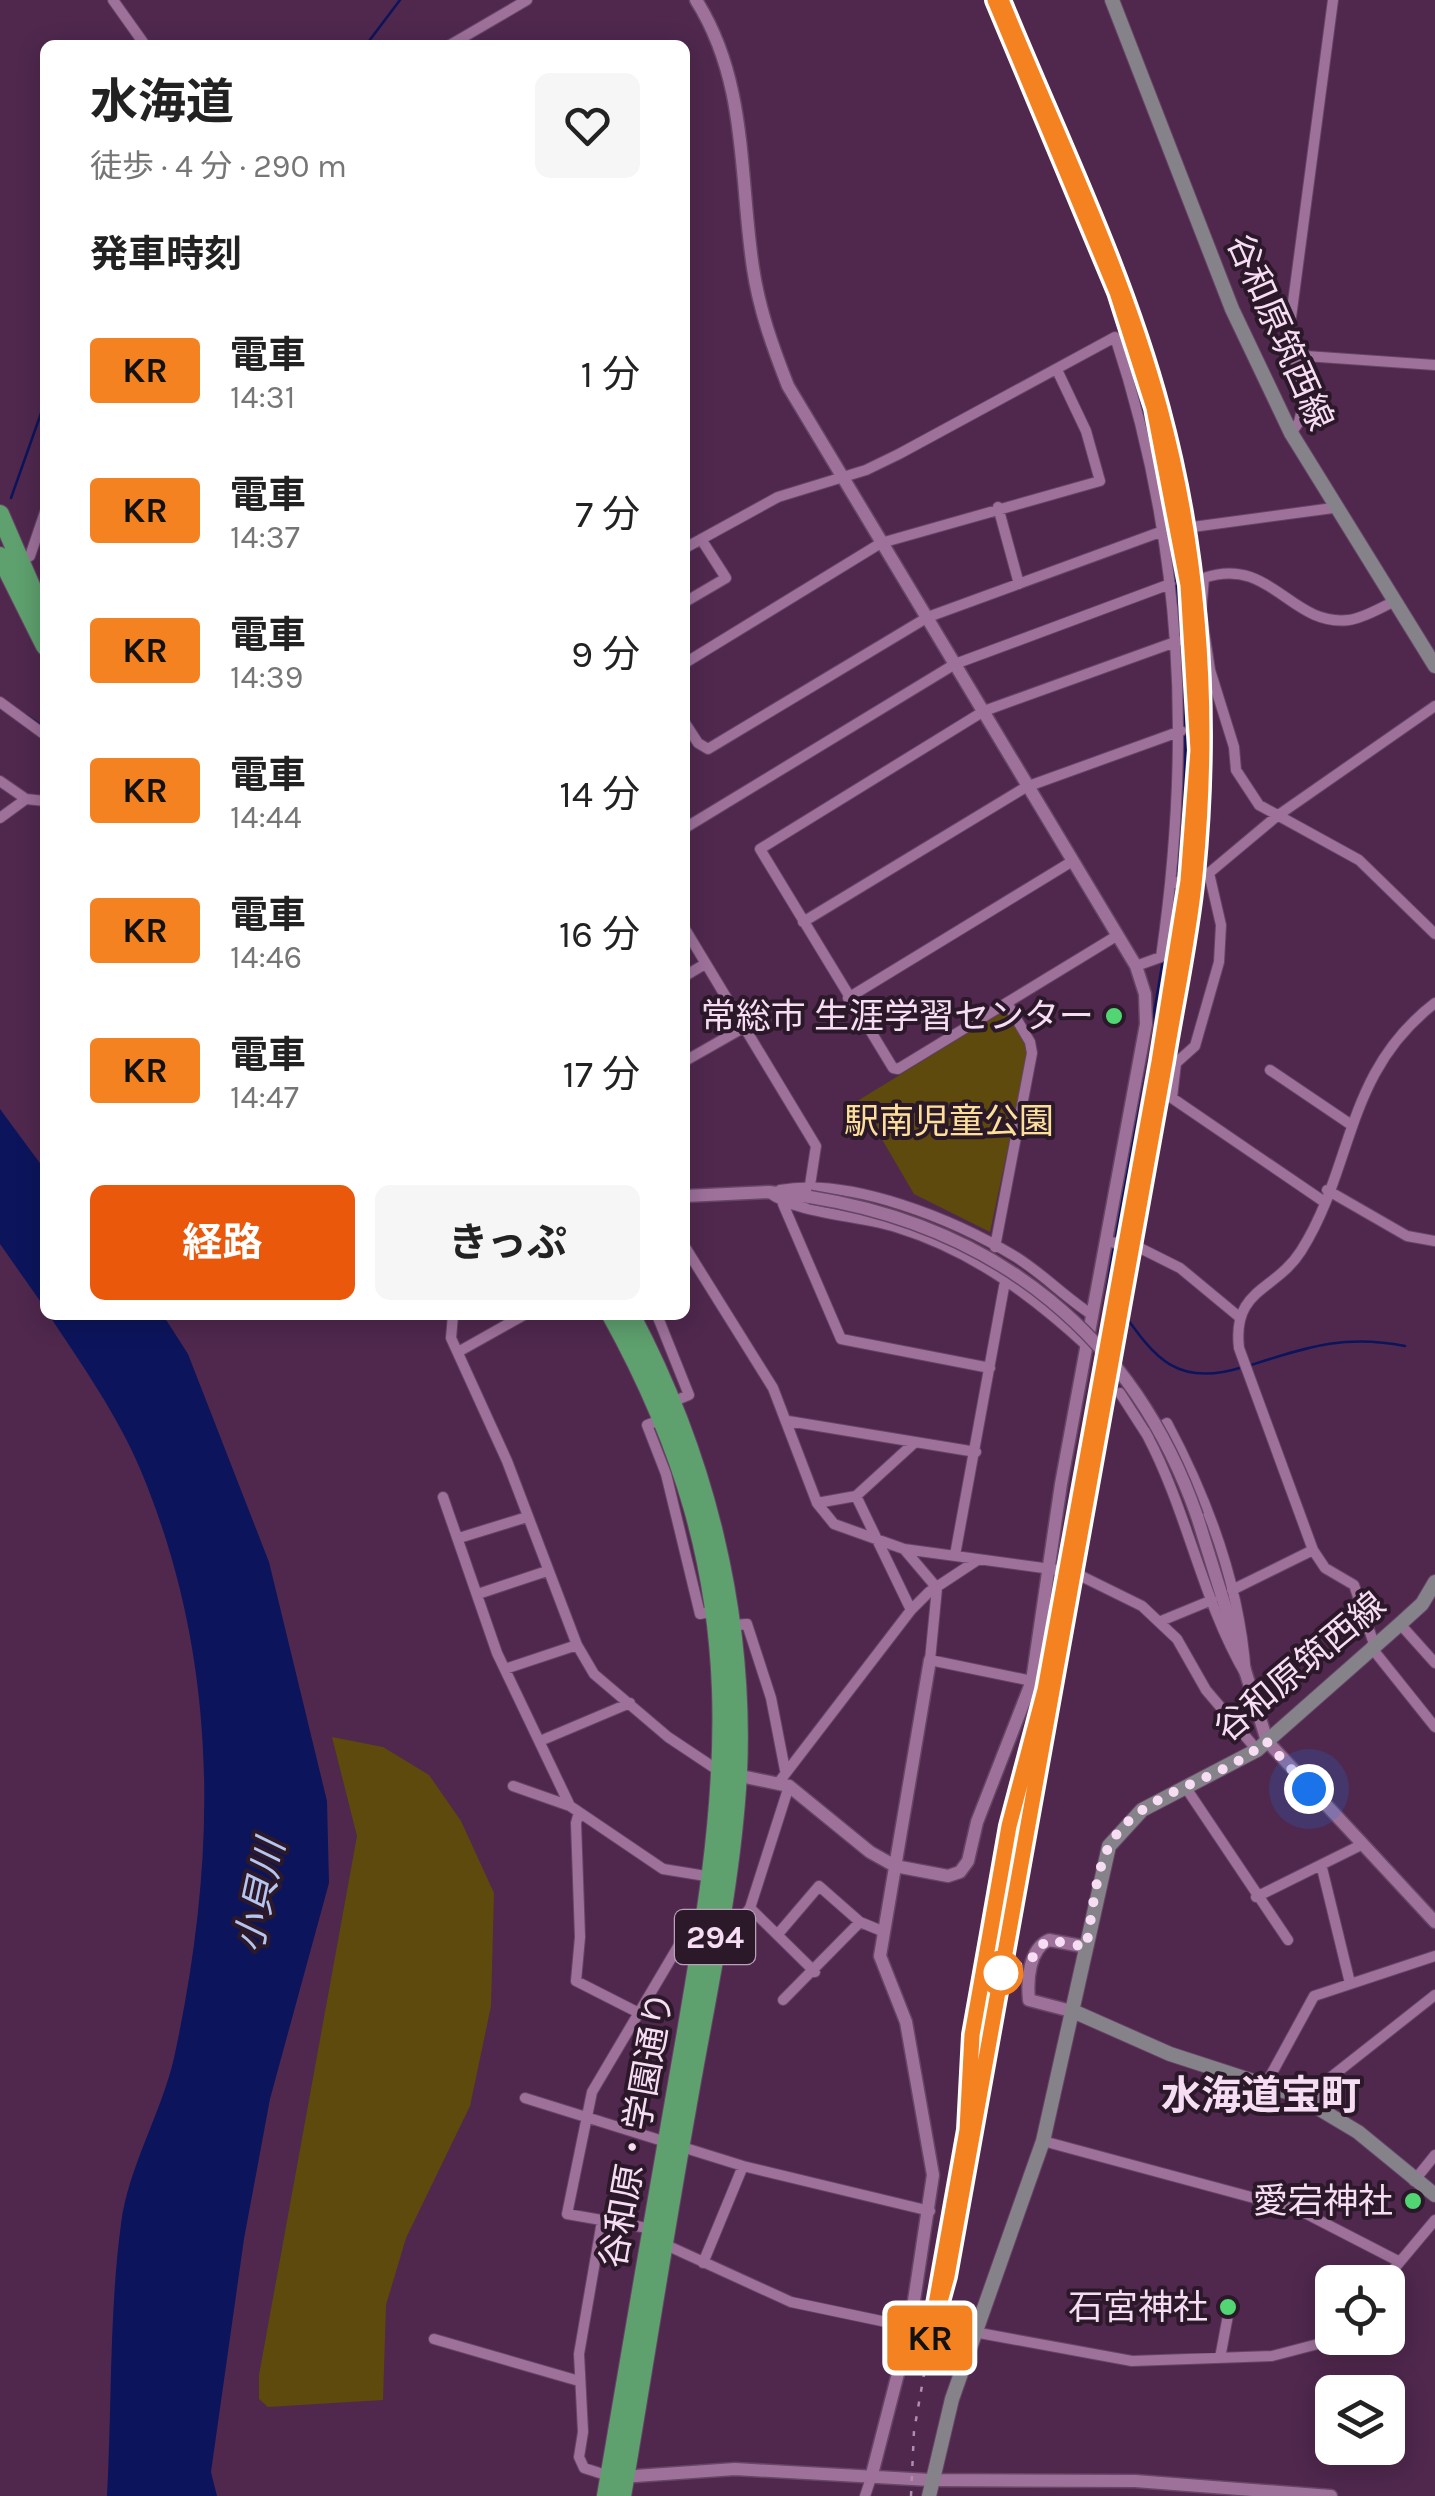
<!DOCTYPE html>
<html lang="ja">
<head>
<meta charset="utf-8">
<style>
  body { margin:0; font-family:Karla,"Noto Sans JP",sans-serif; background:#f6f6f6; color:#222; height:100vh; display:flex; flex-direction:column; font-size:38px; white-space:nowrap }
  * { box-sizing:border-box; margin:0 }
  p { font-size:32px; color:#767676 }
  .icon { flex:none; width:55px; height:55px; fill:none; stroke:currentColor; stroke-width:2; stroke-linecap:round; stroke-linejoin:round }
  .map { position:relative; flex:1; overflow:hidden }
  .side { position:absolute; left:40px; top:40px; width:650px; height:1280px; display:flex; flex-direction:column; background:#fff; border-radius:15px; box-shadow:0 5px 25px #0003 }
  .side>* { flex:none }
  .badge { padding:0 20px; border-radius:8px; font-size:35px; line-height:65px }
  .tools { position:absolute; left:1315px; top:2265px; display:grid; gap:20px }
  .tools a { display:grid; place-items:center; width:90px; height:90px; border-radius:15px; background:#fff; box-shadow:0 5px 25px #0003; font-size:50px }
  .you { position:absolute; width:50px; height:50px; margin:-25px; border:8px solid #fff; border-radius:50%; background:#1a73e8; box-shadow:0 0 0 15px #1a73e833 }
  .map>.badge { position:absolute; translate:-50% -50%; box-shadow:0 0 0 5px #fff }
  h2 { padding:0 50px; font-size:38px; line-height:90px }
  .round { display:grid; place-items:center; flex:none; width:105px; height:105px; border-radius:15px; background:#f6f6f6 }
  .summary { display:flex; align-items:center; justify-content:space-between; height:170px; padding:0 50px }
  h1 { font-size:48px; font-weight:700; line-height:75px }
  .primary-button { display:flex; gap:20px; margin-top:auto; padding:20px 50px }
  .primary-button a { flex:1; height:115px; border-radius:15px; background:#ea580c; color:#fff; font-size:40px; font-weight:700; line-height:115px; text-align:center }
  .primary-button a+a { background:#f6f6f6; color:#222 }
  ul { padding:0; list-style:none }
  li { display:flex; align-items:center; gap:30px; height:140px; padding:0 50px }
  li div { flex:1 }
  li b { display:block; font-size:38px }
  li em { font-style:normal }
  li .badge { min-width:110px; font-weight:700; text-align:center }
  .map>svg:first-child { display:block }
</style>
</head>
<body>
<div class="map">
<svg width="1435" height="2496" viewBox="0 0 1435 2496">
  <rect width="100%" height="100%" fill="#50284e"/>
  <path fill="#5e4a0c" d="M1001 1013 1008 1015 1028 1048 1027 1058 990 1232 914 1194 859 1100Z
    M332 1737 383 1747 429 1775 461 1821 494 1893 491 2006 470 2106 406 2238 386 2305 383 2400 268 2407 259 2399V2375L357 1836Z"/>
  <path fill="#0c155c" d="M0 1109 45 1170V1308L0 1244Z
    M49 1315H163L188 1354 269 1562 327 1801 329 1883 270 2099 244 2239 211 2472 217 2496H107C112 2406 109 2313 121 2224 128 2168 161 2114 174 2058 217 1859 221 1663 141 1471 118 1416 82 1365 49 1315Z"/>
  <g fill="none" stroke-linecap="round" stroke-linejoin="round">
    <path stroke="#0c155c" stroke-width="2.5" d="M366 45 400 0
      M1128 353 1169 521
      M11 498 45 402
      M1171 540C1184 651 1193 760 1177 871
      M26 715 45 728
      M1152 1025 1163 959
      M1116 1237 1146 1057
      M1114 1245 1107 1291C1148 1344 1165 1392 1243 1367
      M1251 1365C1308 1347 1345 1334 1405 1346"/>
    <g stroke="#664565" stroke-width="12">
      <path id="minor" d="M113 0 145 45
        M450 45 527 0
        M1291 355 1435 365
        M1291 433 1299 422 1303 405 1290 325 1333 0
        M998 507 1019 584
        M685 548 778 497 866 470 899 454 1115 337C1183 544 1192 742 1161 957L1136 966
        M19 560 30 556 45 512
        M685 602 726 578 701 539
        M1393 602C1380 608 1364 618 1349 620 1290 627 1271 555 1204 578L1201 612 1210 670 1234 747 1236 770 1259 805 1359 860 1435 934
        M685 663 881 543 1100 481 1086 431 1057 370
        M0 702 45 735
        M685 723 698 743 708 749 928 617 1163 531 1333 508
        M0 781 26 799 45 801
        M0 818 26 799
        M685 828 955 664 1170 584
        M1209 873 1221 925 1219 962 1195 1046 1176 1063 1172 1098 1323 1201
        M1171 884 1209 873 1277 816 1435 706
        M803 922 1026 787 1181 731
        M685 929 816 1146 810 1185
        M1118 935 898 1069 893 1068 760 849 984 711 1178 641
        M685 976 705 964
        M848 998 1071 862
        M685 1061 743 1028
        M1270 1070 1350 1124
        M780 1190C851 1177 955 1220 1016 1257 1043 1274 1065 1297 1091 1314
        M1327 1190 1407 1236 1435 1241
        M770 1193C795 1213 861 1216 896 1227 971 1250 1029 1293 1086 1345
        M783 1204 841 1339 990 1368
        M1105 1241 1138 1247 1180 1268 1238 1316
        M685 1247 773 1388 817 1503 834 1524 904 1549 1073 1572 1142 1606 1177 1639 1206 1690 1257 1750
        M995 1247 1032 1053 1030 1042 1007 1003
        M453 1315 451 1338 507 1461 577 1645 594 1674 668 1737 722 1773
        M657 1315 689 1395 672 1402
        M458 1352 524 1315
        M1120 1393 1147 1435
        M663 1419 647 1425 666 1474 700 1614 714 1611
        M788 1421 976 1452
        M1167 1423C1208 1500 1240 1588 1246 1675 1202 1600 1188 1513 1147 1435Z
        M856 1496 911 1610
        M443 1497 497 1653 570 1806
        M817 1503 856 1496 913 1444
        M459 1538 527 1517
        M904 1549 937 1588 930 1660 1032 1681
        M955 1555 1006 1276
        M1232 1590 1313 1550
        M478 1594 547 1571
        M1161 1621 1212 1600
        M1400 1624 1435 1663
        M732 1625 747 1624 771 1698 785 1770
        M1374 1644 1354 1585 1325 1568 1313 1550 1239 1348C1232 1288 1275 1292 1301 1251 1355 1165 1344 1073 1435 1003
        M1371 1647 1435 1727
        M505 1669 577 1645
        M540 1741 630 1703
        M779 1782 911 1610 929 1592 976 1561
        M513 1786 570 1806 663 1869 712 1877
        M1186 1788 1288 1940
        M579 1812 576 1823 580 1937 576 1981 637 2012
        M1322 1868 1350 1983
        M1256 1897 1361 1845
        M750 1908 815 1972
        M716 1930H733L750 1908 789 1786
        M778 1934 819 1886 860 1922 882 1931
        M783 2000 860 1922
        M1267 2082 1314 1996 1435 1956
        M525 2098 743 2166 930 2211
        M1313 2104 1326 2081 1435 1995
        M1043 2141 1299 2210 1398 2261
        M1414 2181 1435 2155
        M602 2221 579 2354 583 2432 579 2457 584 2468 609 2476
        M653 2229 567 2214 592 2092 692 1923 706 1918
        M664 2244 791 2302 910 2327
        M703 2263 743 2166
        M1383 2282 1435 2220
        M974 2332 1132 2361 1272 2356 1341 2338
        M434 2339 579 2381
        M1220 2358 1229 2310
        M865 2496 871 2478"/>
    </g>
    <g stroke="#664565" stroke-width="15">
      <path id="tertiary" d="M696 0C748 82 739 176 753 268 759 309 773 348 788 386L1136 966 1145 994 1146 1024 1061 1484 1032 1681 977 1822 968 1861 960 1872 948 1876 895 1866 870 1852 789 1786 731 1774
        M685 1196 769 1192 810 1197
        M1197 1516 1267 1741 1435 1922
        M1075 2012 1029 2000C1027 1980 1029 1949 1049 1940L1087 1947
        M621 2477 735 2469 930 2480 1135 2481 1331 2496
        M871 2478 910 2327 933 2175 906 2022 880 1956 930 1660"/>
    </g>
    <g stroke="#664565" stroke-width="16">
      <path id="secondary" d="M1112 0 1232 309 1291 433 1435 666
        M1075 2012 1170 2054 1296 2095 1358 2132 1435 2195
        M929 2496 952 2399 1043 2141 1109 1846 1142 1810 1257 1750 1400 1624 1422 1604 1435 1582"/>
    </g>
    <g stroke="#664565" stroke-width="20">
      <path id="trunk" d="M0 514 45 618
        M0 556 45 646
        M606 2496C629 2357 654 2217 678 2078 730 1784 763 1590 611 1315
        M622 2496C644 2367 664 2237 687 2109 706 1998 732 1885 738 1773 745 1613 705 1455 631 1315"/>
    </g>
    <use href="#minor" stroke="#9e719b" stroke-width="10"/>
    <use href="#tertiary" stroke="#9e719b" stroke-width="12"/>
    <use href="#secondary" stroke="#86828a" stroke-width="14"/>
    <use href="#trunk" stroke="#5ea06e" stroke-width="18"/>
    <path stroke="#ae8fac" stroke-width="2.5" stroke-dasharray="5 10" stroke-linecap="butt" d="M981 2083 1038 1763
      M911 2496 914 2431 967 2130 974 2024 1009 1826 1045 1691 1159 1061 1188 881 1197 750 1188 585 1155 408 1117 292 995 0"/>
    <g stroke="#664565" stroke-width="15" stroke-linecap="butt">
      <path id="tertiary-bridge" d="M810 1197C997 1227 1134 1336 1197 1516"/>
    </g>
    <use href="#tertiary-bridge" stroke="#9e719b" stroke-width="12"/>
  </g>
  <g fill="none" stroke-linecap="round" stroke-linejoin="round">
    <g stroke="#fff" stroke-width="22">
      <path id="line" d="M995 0 1117 292 1154 408 1188 585 1198 750 1188 881 1159 1062 1045 1690 1009 1826 990 1934 972 2035 967 2130 930 2338 947 2276 1165 1062C1175 1000 1189 938 1195 875 1210 720 1201 561 1160 409 1122 268 1056 135 1001 0"/>
    </g>
    <use href="#line" stroke="#f58220" stroke-width="15"/>
    <path stroke="#f6ddf3" stroke-width="10" stroke-dasharray="0 18" d="M1001 1973 1032 1959 1036 1948 1050 1940 1086 1947C1092 1918 1094 1883 1105 1855 1131 1790 1219 1785 1266 1741L1309 1789"/>
  </g>
  <g fill="#52d673" stroke="#2b192a" stroke-width="4">
    <circle cx="1114" cy="1016" r="10"/>
    <circle cx="1413" cy="2201" r="10"/>
    <circle cx="1228" cy="2307" r="10"/>
  </g>
  <circle fill="#fff" stroke="#f58220" stroke-width="5" cx="1001" cy="1973" r="20"/>
  <g text-anchor="middle" dominant-baseline="central" stroke-width="8" stroke-linejoin="round" paint-order="stroke">
    <rect fill="#2b192a" stroke="#b9a2b7" stroke-width="2.5" x="675" y="1910" width="80" height="54" rx="8"/>
    <g font-size="32" font-weight="bold" fill="#f6ddf3">
      <text x="715" y="1937">294</text>
    </g>
    <g font-size="35" fill="#f6ddf3" stroke="#2b192a">
      <text transform="translate(1280 332) rotate(66)">谷和原筑西線</text>
      <text transform="translate(1300 1667) rotate(-40)">谷和原筑西線</text>
      <text transform="translate(637 2130) rotate(-80)">谷和原・学園通り</text>
    </g>
    <g font-size="35" fill="#f6ddf3" stroke="#2b192a" text-anchor="end">
      <text x="1094" y="1016">常総市 生涯学習センター</text>
      <text x="1393" y="2201">愛宕神社</text>
      <text x="1208" y="2307">石宮神社</text>
    </g>
    <g font-size="35" fill="#fce09a" stroke="#2b192a">
      <text x="949" y="1121">駅南児童公園</text>
    </g>
    <g font-size="38" font-style="italic" fill="#b5c5ef" stroke="#2b192a">
      <text transform="translate(260 1896) rotate(-78)">小貝川</text>
    </g>
    <g font-size="40" font-weight="bold" fill="#f6ddf3" stroke="#2b192a">
      <text x="1261" y="2095">水海道宝町</text>
    </g>
  </g>
</svg>
<div class="tools">
<a><svg class="icon" aria-label="locate" viewBox="0 0 24 24"><circle cx="12" cy="12" r="6"/><path d="M12 2v4M12 18v4M2 12h4M18 12h4"/></svg></a>
<a><svg class="icon" aria-label="layers" viewBox="0 0 24 24"><path d="M12 4l9 5-9 5-9-5zM3 14l9 5 9-5"/></svg></a>
</div>
<div class="you" style="left:1309px;top:1789px"></div>
<b class="badge" style="left:930px;top:2338px;background:#f58220;color:#111">KR</b>
<section class="side">
<div class="summary"><div><h1>水海道</h1><p>徒歩 · 4 分 · 290 m</p></div><a class="round"><svg class="icon" aria-label="heart" viewBox="0 0 24 24"><path d="M12 20l-8-8c-3-5 5-10 8-4 3-6 11-1 8 4z"/></svg></a></div>
<h2>発車時刻</h2>
<ul>
<li><span class="badge" style="background:#f58220;color:#111">KR</span><div><b>電車</b><p>14:31</p></div><em>1 分</em></li>
<li><span class="badge" style="background:#f58220;color:#111">KR</span><div><b>電車</b><p>14:37</p></div><em>7 分</em></li>
<li><span class="badge" style="background:#f58220;color:#111">KR</span><div><b>電車</b><p>14:39</p></div><em>9 分</em></li>
<li><span class="badge" style="background:#f58220;color:#111">KR</span><div><b>電車</b><p>14:44</p></div><em>14 分</em></li>
<li><span class="badge" style="background:#f58220;color:#111">KR</span><div><b>電車</b><p>14:46</p></div><em>16 分</em></li>
<li><span class="badge" style="background:#f58220;color:#111">KR</span><div><b>電車</b><p>14:47</p></div><em>17 分</em></li>
</ul>
<div class="primary-button"><a>経路</a><a>きっぷ</a></div>
</section>
</div>
</body>
</html>
